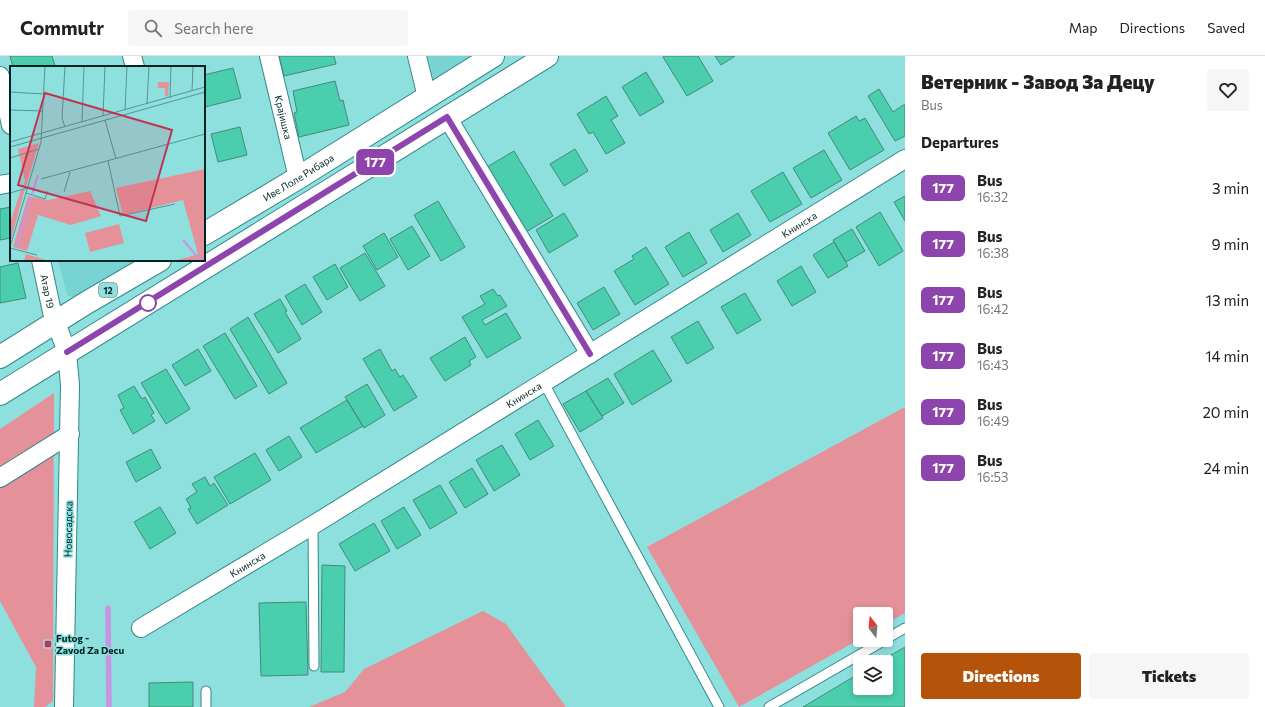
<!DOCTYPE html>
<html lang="en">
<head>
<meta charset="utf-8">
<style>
  body { margin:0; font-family:Commissioner,sans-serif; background:#f6f6f6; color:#222; height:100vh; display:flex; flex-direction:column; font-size:15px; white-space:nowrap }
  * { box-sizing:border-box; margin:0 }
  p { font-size:13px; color:#767676 }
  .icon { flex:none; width:22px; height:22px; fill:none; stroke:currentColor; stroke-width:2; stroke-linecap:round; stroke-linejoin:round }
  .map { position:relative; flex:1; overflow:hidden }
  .sheet { display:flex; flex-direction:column; background:#fff; width:360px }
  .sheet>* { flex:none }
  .badge { padding:0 8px; border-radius:6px; font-size:14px; line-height:26px }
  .needle { width:26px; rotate:344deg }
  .fabs { position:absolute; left:853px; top:551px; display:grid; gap:8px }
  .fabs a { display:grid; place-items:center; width:40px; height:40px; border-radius:4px; background:#fff; box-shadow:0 2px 6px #0003; font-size:20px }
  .map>.badge { position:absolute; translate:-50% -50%; box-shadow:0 0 0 2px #fff }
  h2 { padding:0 16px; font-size:15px; line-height:36px }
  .round { display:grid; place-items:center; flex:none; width:42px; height:42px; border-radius:4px; background:#f6f6f6 }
  .overview { display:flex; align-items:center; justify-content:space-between; height:68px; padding:0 16px }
  h1 { font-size:19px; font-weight:800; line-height:30px }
  .primary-button { display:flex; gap:8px; margin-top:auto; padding:8px 16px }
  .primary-button a { flex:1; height:46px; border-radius:4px; background:#b45309; color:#fff; font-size:16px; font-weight:800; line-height:46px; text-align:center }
  .primary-button a+a { background:#f6f6f6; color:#222 }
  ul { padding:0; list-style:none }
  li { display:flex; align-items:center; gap:12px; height:56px; padding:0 16px }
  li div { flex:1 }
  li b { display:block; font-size:15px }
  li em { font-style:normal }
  li .badge { min-width:44px; font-weight:700; text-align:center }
  header { display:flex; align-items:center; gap:24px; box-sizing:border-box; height:56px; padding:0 20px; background:#fff; border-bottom:1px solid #e0e0e0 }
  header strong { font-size:19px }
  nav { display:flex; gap:22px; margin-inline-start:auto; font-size:14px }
  .search { width:280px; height:36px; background:#f6f6f6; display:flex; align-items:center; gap:10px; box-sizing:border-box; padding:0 14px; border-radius:4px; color:#767676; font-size:15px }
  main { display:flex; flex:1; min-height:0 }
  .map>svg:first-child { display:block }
</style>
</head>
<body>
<header>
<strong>Commutr</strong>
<div class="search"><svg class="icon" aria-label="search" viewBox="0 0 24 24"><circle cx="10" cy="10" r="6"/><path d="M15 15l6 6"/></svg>Search here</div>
<nav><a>Map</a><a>Directions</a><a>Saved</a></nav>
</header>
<main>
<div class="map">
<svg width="905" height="651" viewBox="0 0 905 651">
  <rect width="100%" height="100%" fill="#8ee0de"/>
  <path fill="#78d4d2" d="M428 0H483L442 24 433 22Z
    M58 204H130L132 210 76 243 67 239Z"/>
  <path fill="#e49199" d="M54 337 53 645 45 651H34L36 611 0 545V373Z
    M905 351V557L886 568V558H860V583L739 651 647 491Z
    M483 555 506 568 566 651H309L345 636 364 613Z"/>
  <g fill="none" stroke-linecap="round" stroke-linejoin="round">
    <path stroke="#c894e3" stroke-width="5.5" d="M108 552 109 651"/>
  </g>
  <path fill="#4aceae" stroke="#428b77" d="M10 0H52L55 10 13 11Z
    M279 0H334L336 8 284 20Z
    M665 0H698L713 25 687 40 663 1Z
    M715 0H735L721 9Z
    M233 12 241 42 205 51 204 19Z
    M646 16 664 46 640 60 622 31Z
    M335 25 340 45 343 44 349 69 299 81 294 57 297 56 293 35Z
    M879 33 893 56 905 48V80L895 85 868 40Z
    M606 40 618 60 611 64 625 87 606 98 593 76 589 78 577 58Z
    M856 60 859 65 865 62 884 94 850 114 828 77Z
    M240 71 247 99 218 106 211 78Z
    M575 93 588 115 564 130 550 108Z
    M824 94 842 124 811 142 793 112Z
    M514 95 553 160 526 176 487 111Z
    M783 116 802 148 770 166 751 135Z
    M905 140V165L894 146Z
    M438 145 465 191 441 205 414 159Z
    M11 151V182L0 184V153Z
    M880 156 903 195 879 210 856 171Z
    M564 157 578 180 549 197 536 174Z
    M738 157 751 179 723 196 710 174Z
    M412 170 430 200 408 214 390 183Z
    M852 173 865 195 846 206 833 184Z
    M689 176 707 207 683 221 665 191Z
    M384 177 398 201 377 214 363 190Z
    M834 186 848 210 828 222 813 199Z
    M646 191 669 228 635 249 614 215 634 203 632 200Z
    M365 197 385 230 360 245 340 212Z
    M18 207 26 242 0 247V211Z
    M335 208 348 231 327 244 313 221Z
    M801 210 816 236 792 250 777 225Z
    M305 228 322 256 302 269 285 240Z
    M604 231 620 258 593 274 577 247Z
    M493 233 498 240 500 239 507 250 482 264 485 269 506 257 521 282 487 302 462 261 485 248 480 240Z
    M745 237 761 264 737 278 721 251Z
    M280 243 287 255 285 256 301 283 278 297 254 258Z
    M248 261 287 327 269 338 230 273Z
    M698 265 714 292 687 308 671 281Z
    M225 277 257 330 235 343 203 290Z
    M465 281 476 301 469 305 471 309 445 325 430 302Z
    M198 293 211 315 185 330 172 309Z
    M380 293 392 315 395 313 400 321 403 319 417 341 394 355 363 303Z
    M653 294 672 325 632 349 614 318Z
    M166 313 190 353 166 368 141 327Z
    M608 322 624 347 602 360 586 335Z
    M367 328 385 359 364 372 345 341Z
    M134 330 142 343 145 341 154 357 151 359 155 365 133 378 120 354 124 352 118 339Z
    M586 335 603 362 580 376 563 348Z
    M347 344 363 370 316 397 300 372Z
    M538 364 554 390 530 404 515 378Z
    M289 380 302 401 279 415 266 394Z
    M502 389 520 419 494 435 476 404Z
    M151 393 161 412 136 426 126 406Z
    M255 397 271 424 230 448 214 421Z
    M472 412 488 438 465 452 449 426Z
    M205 421 210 430 214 427 228 449 197 468 188 453 191 452 186 443 197 436 192 428Z
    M440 429 457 457 430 473 413 444Z
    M160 451 176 477 150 493 134 466Z
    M404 451 421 479 397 493 381 465Z
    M374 467 390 495 355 515 339 488Z
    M322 509 345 510 344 616H321Z
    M306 546 308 619 261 620 259 547Z
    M905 591V651H803L860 617V632H886V606H879Z
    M193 626V651H149V627Z"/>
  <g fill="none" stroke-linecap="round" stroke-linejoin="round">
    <g stroke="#348887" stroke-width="11">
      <path id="service" d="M544 327 719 651
        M313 469 314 610
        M886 583 905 572
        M206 635V651
        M769 651 885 584"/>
    </g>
    <g stroke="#348887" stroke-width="20">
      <g id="minor">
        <path d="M132 0 135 11"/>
        <path id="s1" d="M269 0 298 122"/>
        <path d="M417 0 427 41"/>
        <path d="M0 20 11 69"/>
        <path d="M447 61 590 298"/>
        <path d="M0 129 11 127"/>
        <path id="s2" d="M41 204 52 256 67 296 70 329 64 651"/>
        <path d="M0 422 70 378"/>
        <path id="s3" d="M141 572 313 469 905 103"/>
      </g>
    </g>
    <g stroke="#348887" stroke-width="24">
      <g id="primary">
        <path id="s4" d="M204 178 298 122 493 0"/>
        <path d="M0 301 86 247 160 204"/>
        <path d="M0 338 547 0"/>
      </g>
    </g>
    <use href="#service" stroke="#fff" stroke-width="9"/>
    <use href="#minor" stroke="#fff" stroke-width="18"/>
    <use href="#primary" stroke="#fff" stroke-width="22"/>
  </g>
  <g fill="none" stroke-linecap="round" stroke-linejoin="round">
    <g stroke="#fff" stroke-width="9">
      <path id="line" d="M67 296 447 61 590 298"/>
    </g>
    <use href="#line" stroke="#8e44ad" stroke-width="6"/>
  </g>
  <circle fill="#fff" stroke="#8e44ad" stroke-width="2" cx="148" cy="247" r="8"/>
  <rect fill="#c33352" stroke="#8ee0de" stroke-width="1.5" x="44" y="584" width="8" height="8" rx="2"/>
  <g text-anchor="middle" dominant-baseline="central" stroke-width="3" stroke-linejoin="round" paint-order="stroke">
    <rect fill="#8ee0de" stroke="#2b5c5b" stroke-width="1" x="99" y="227" width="18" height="14" rx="3"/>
    <g font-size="9" font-weight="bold" fill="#002323">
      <text x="108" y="234">12</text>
    </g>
    <g font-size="10" fill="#002323" stroke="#8ee0de">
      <text stroke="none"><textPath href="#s1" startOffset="63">Крајишка</textPath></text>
      <text stroke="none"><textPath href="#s4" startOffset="110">Иве Лоле Рибара</textPath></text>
      <text stroke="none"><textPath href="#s3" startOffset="772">Книнска</textPath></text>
      <text stroke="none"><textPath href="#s2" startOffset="32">Атар 19</textPath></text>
      <text stroke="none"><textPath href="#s3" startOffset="448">Книнска</textPath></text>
      <text transform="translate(68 473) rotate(-89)">Новосадска</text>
      <text stroke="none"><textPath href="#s3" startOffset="124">Книнска</textPath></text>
    </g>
    <g font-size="10" font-weight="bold" fill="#002323" stroke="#8ee0de" text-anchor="start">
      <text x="56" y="582">Futog -<tspan x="56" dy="12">Zavod Za Decu</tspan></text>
    </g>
  </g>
  <g transform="translate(10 10)">
    <rect width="195" height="195" fill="#8ee0de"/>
    <path d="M148 16H159L158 30 155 31V22H148ZM29 77 16 120 13 121 15 115 8 83ZM195 103V195H165L188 188 173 134 113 149 106 122ZM15 123 0 177V157L11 124ZM80 125 91 150 61 159 28 149 17 185 3 181 18 130 38 134ZM109 158 114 177 80 186 75 167ZM16 188 39 195H14Z" fill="#e49199"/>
    <path fill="none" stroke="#c894e3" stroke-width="2" d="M22 128 28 109M173 174 191 195M7 181 21 131"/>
    <path fill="none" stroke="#559493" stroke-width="1" d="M55 0 52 52 55 61M182 25 183 0M0 26 34 28M160 32 161 0M137 38 139 0M0 44 33 45M115 44 117 0M93 50 95 0M95 54 106 93M72 56 74 0M0 76 195 21M0 81 195 26M0 92 29 83M98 95 110 150 165 138M31 113 195 68M54 126 60 106M0 127 17 122M16 127 35 133 38 125M0 181 31 76 35 0M0 182 27 189"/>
    <path fill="#c33352" fill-opacity="0.15" stroke="#c33352" stroke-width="2" d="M35 27 162 64 136 155 8 119Z"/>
    <rect width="195" height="195" fill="none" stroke="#002323" stroke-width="2"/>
  </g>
</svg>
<div class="fabs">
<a><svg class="needle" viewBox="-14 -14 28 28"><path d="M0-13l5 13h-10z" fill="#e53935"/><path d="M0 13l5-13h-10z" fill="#767676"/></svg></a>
<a><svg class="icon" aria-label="layers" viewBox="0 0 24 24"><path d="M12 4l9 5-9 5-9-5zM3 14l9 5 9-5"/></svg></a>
</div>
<b class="badge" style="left:375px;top:106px;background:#8e44ad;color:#fff">177</b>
</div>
<section class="sheet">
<div class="overview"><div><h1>Ветерник - Завод За Децу</h1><p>Bus</p></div><a class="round"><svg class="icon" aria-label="heart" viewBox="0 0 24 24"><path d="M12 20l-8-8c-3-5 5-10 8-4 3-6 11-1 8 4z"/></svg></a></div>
<h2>Departures</h2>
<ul>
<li><span class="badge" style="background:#8e44ad;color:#fff">177</span><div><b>Bus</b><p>16:32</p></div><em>3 min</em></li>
<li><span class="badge" style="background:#8e44ad;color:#fff">177</span><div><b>Bus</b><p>16:38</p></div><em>9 min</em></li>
<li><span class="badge" style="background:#8e44ad;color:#fff">177</span><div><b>Bus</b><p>16:42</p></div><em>13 min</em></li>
<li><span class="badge" style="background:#8e44ad;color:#fff">177</span><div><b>Bus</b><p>16:43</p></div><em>14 min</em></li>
<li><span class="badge" style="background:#8e44ad;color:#fff">177</span><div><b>Bus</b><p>16:49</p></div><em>20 min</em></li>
<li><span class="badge" style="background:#8e44ad;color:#fff">177</span><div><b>Bus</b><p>16:53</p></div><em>24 min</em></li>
</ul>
<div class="primary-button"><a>Directions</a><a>Tickets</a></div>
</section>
</main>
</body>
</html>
